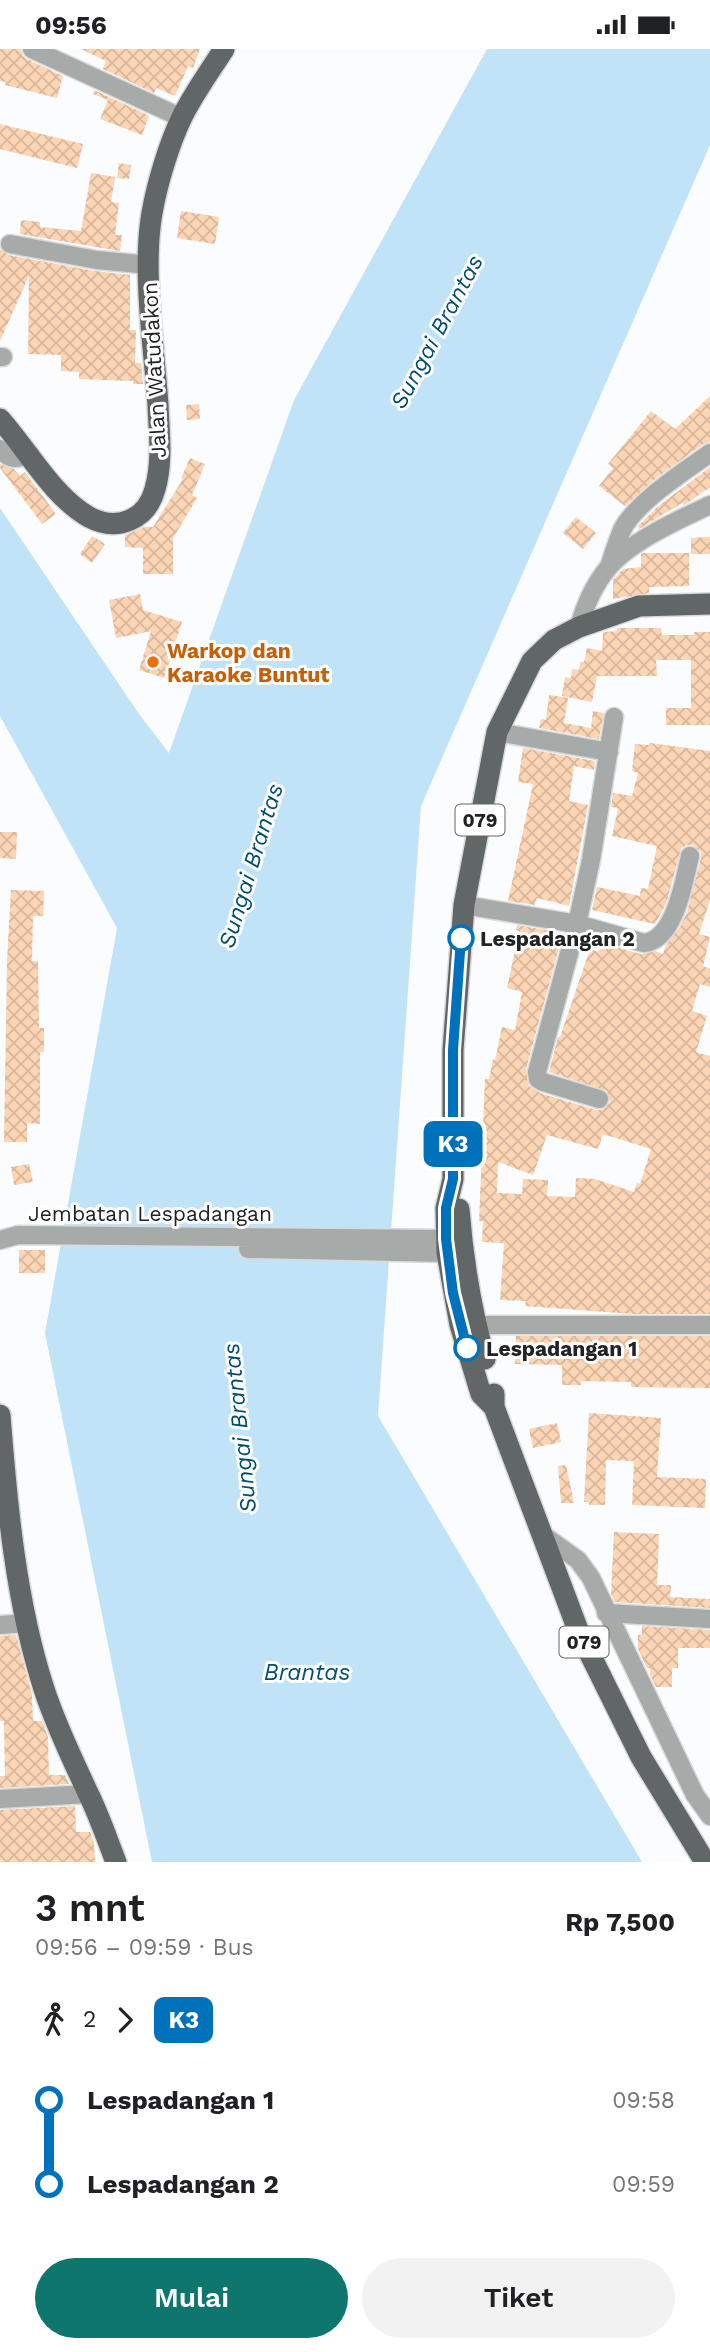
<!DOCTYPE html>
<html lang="id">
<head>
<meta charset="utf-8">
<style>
  body { margin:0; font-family:"Work Sans",sans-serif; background:#f2f2f2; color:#202124; height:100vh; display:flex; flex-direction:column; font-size:26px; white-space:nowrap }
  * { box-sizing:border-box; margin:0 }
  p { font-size:23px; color:#757577 }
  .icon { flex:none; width:38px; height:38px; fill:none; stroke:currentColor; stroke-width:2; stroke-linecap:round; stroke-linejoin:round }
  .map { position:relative; height:1813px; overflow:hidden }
  .side { display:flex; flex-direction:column; background:#fff; flex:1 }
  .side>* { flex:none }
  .badge { padding:0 14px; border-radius:10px; font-size:24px; line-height:46px }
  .map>.badge { position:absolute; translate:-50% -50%; box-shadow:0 0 0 4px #fff }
  .legs { display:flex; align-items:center; gap:10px; height:77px; padding:0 35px; font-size:23px }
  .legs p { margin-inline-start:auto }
  .headline { display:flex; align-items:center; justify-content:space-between; height:119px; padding:0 35px }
  h1 { font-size:38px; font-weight:600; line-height:52px }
  .button { display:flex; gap:14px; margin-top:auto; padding:14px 35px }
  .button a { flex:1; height:80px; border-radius:42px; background:#0f766e; color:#fff; font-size:28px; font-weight:600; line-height:80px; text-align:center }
  .button a+a { background:#f2f2f2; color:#202124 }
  ul { padding:0 35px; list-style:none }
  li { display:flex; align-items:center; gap:24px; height:84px; font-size:26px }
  li i { display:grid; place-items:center; width:10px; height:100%; margin:0 9px; background:currentColor }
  li i::after { content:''; width:18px; height:18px; margin:-9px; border:5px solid; border-radius:50%; background:#fff }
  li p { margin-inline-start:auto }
  li:first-child i { background:linear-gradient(#0000 50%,currentColor 0) }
  li:last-child i { background:linear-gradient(currentColor 50%,#0000 0) }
  .status { display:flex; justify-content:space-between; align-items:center; height:49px; padding:0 35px; background:#fff; direction:ltr }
  .status svg { height:19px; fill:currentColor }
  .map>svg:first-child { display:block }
</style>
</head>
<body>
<div class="status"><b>09:56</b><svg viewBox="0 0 49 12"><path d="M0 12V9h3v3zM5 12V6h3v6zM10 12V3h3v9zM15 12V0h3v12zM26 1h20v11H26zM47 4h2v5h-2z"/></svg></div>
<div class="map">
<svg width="710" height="1813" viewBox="0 0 710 1813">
  <defs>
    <pattern id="building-cross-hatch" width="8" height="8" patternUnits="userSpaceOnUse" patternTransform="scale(1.75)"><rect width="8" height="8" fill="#fcd5b5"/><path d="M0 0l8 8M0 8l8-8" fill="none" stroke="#d8b79c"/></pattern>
  </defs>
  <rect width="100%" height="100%" fill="#fbfcfe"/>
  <path fill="#c1e3f8" d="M487 0H710V96L421 757 378 1367 642 1813H152L45 1284 117 879 0 667V459L139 665 169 704 294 351Z"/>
  <path fill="url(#building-cross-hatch)" fill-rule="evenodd" d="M0 0H21L22 6 27 10 63 27 57 49 5 36 6 33 0 32Z
    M81 0H200L193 19 188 17 175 47 156 39 154 44 103 20 106 12Z
    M94 41 146 65 149 67 142 86 100 70 108 51 93 45Z
    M0 75 83 95 77 119 0 100Z
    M119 114 131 116 129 130 117 129Z
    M91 124 115 128 111 153 119 154 115 186H122L120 202 20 185 21 171 40 173V178L81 182Z
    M181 162 219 168 215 195 177 189Z
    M0 200 8 206 95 222 130 226V281H136L135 314H141L143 335H133V332L79 330V323L61 322V306L28 305 29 227 0 292Z
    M710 347V393L703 395 655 430 625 457 599 437 613 419 608 415 651 362 675 380Z
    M199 355 200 370 187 371 186 356Z
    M190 409 205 415 192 446 197 449 173 489V525H143V499L125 498V486L144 478H153L183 430 181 429Z
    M0 415 14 420 20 427 25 423 56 465 42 475 0 419Z
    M710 418V438L689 453 684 456 682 454 639 480 638 477 657 458Z
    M576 468 596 484 583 500 563 484Z
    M92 487 105 495 92 514 80 505Z
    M710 488V505H691V489Z
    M643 504H689V537L649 538V544L613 550V531L623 520 641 518V505Z
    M140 545 143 561 182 573 164 629 139 621 151 582 116 589 109 551Z
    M617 579H661L662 586H694V583H710V676H666V659H691V611H656L657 627H597L592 653 562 647 565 628 571 629 572 620 579 621 580 613H584L587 599 602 602 603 583 617 582Z
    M549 646 568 649 564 674 591 679 593 662 604 664 599 690 539 679 541 670 546 671Z
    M650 694 710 702V851L699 885 710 888 703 917 710 920V938L700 935 692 962 707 967 696 1003 710 1007V1265H633L525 1257 526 1252 500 1251 504 1194 482 1193 483 1172H479L485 1030H489L493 1010 495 1011 502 978 515 981 522 943 507 939 519 882 516 881 517 876 563 884 526 1020 528 1036 540 1044 596 1061H602L610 1053 607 1042 549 1023 558 988H560L590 900 598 903 601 894 641 905 655 902 663 905 666 896 680 878 687 863 701 809V803L693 796H686L681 800 666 855 655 875 592 861 597 838 640 847 641 839 648 840 657 797 612 787 618 759 611 758 613 744 632 747 638 724 632 722 635 695 649 696ZM603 1085 651 1100 640 1135 637 1134 634 1143 595 1130 576 1129 575 1148 547 1147 548 1131 523 1130 522 1145 497 1144 498 1113 533 1126 547 1086 598 1100Z
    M523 699 595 712 594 721 574 717 569 752 588 756 569 857 537 849 535 856 508 852 533 735 518 733Z
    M0 783H17L16 810 0 809Z
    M11 841 44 842 43 867H33L32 912H38L39 979H44V1003H40V1075L27 1074V1093H4L7 911Z
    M29 1115 33 1133 14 1136 11 1118Z
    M19 1201H45V1224H19Z
    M516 1287H710V1339L631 1338V1333L581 1332V1336H562V1316L515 1315Z
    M589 1364 661 1369 657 1428 706 1430 705 1459 632 1456 634 1412 606 1411 605 1456H589V1453H584Z
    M557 1374 561 1393 533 1399 529 1380Z
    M566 1416 574 1454H561L558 1417Z
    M614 1483 659 1485 657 1536H671L670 1548 710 1550V1559L615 1553 611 1545Z
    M642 1577 710 1581V1599H678V1619H672V1638H656L650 1626V1619H647L638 1600V1586H642Z
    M16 1586 32 1646 33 1672H42L48 1688 49 1726H65L69 1735 0 1739V1727H5L4 1672H0V1587Z
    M75 1757 76 1783H90L94 1793 95 1813H0V1761Z"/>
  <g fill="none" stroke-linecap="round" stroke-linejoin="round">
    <g stroke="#d8d9db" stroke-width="21">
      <path id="minor" d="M32 0 182 69
        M10 195 97 211 149 216
        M0 308H3
        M0 400C10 411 16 411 30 405
        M609 518C613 506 617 493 622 481 636 453 685 422 710 404
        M579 578C585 556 593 537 608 519 631 492 678 471 710 456
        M497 683 609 703
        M464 856 577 875 644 894C675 891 684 832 690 807
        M599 1050 543 1033 538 1030 537 1023 577 875 591 811 614 668
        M0 1191 18 1186 446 1190
        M248 1200 447 1204
        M463 1276H710
        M543 1486 578 1511 591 1529 695 1746 710 1767
        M606 1564 710 1570
        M0 1576 27 1574
        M0 1750 89 1745"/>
    </g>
    <g stroke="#d8d9db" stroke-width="24">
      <path id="major" d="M0 370C27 400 53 448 89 468 117 483 147 471 155 440 163 412 159 384 158 356 154 298 142 220 152 164 157 135 169 95 182 68 194 44 210 22 224 0
        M459 1160C463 1211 471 1261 485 1310
        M494 1345V1358L578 1581 641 1708 705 1813
        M494 1358 481 1345 460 1276 447 1204 446 1159 453 1130V1001L464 856 497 683 532 612 554 591 579 578 639 557 710 555
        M0 1366C7 1458 16 1553 44 1640 56 1677 72 1709 88 1744 99 1766 107 1790 116 1813"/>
    </g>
    <use href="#minor" stroke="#a6aaa9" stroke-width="18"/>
    <use href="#major" stroke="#616766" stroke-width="21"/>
  </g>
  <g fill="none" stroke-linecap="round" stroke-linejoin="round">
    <g stroke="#fff" stroke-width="16">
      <path id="line-1" d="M461 889 453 1001V1130L446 1159V1190L453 1244 467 1299"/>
    </g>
    <use href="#line-1" stroke="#0072bc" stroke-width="10"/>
  </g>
  <circle fill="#e8710a" stroke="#fff" stroke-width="2.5" cx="153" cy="613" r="7"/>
  <g fill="#fff" stroke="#0072bc" stroke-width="3.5">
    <circle cx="461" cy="889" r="12"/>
    <circle cx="467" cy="1299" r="12"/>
  </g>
  <g text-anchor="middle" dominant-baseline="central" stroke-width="6" stroke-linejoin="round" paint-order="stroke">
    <g fill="#fff" stroke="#646466" stroke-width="2">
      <rect x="455.5" y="755.5" width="49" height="31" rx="5"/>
      <rect x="559.5" y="1577.5" width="49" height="31" rx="5"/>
    </g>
    <g font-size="19" font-weight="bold" fill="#212224">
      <text x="480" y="771">079</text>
      <text x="584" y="1593">079</text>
    </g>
    <g font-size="21" fill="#212224" stroke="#fff">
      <text transform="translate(154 321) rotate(-93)">Jalan Watudakon</text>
      <text x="150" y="1164">Jembatan Lespadangan</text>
    </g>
    <g font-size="21" font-weight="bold" fill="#c56008" stroke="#fff" text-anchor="start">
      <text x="167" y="601">Warkop dan<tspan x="167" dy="24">Karaoke Buntut</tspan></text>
    </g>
    <g font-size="21" font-weight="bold" fill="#212224" stroke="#fff" text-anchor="start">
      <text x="480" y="889">Lespadangan 2</text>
      <text x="486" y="1299">Lespadangan 1</text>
    </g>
    <g font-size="23" font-style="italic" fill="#004e6e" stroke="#fff">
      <text transform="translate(437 283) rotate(-62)">Sungai Brantas</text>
      <text transform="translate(251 817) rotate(-73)">Sungai Brantas</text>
      <text transform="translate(240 1379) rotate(-96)">Sungai Brantas</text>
      <text x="307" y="1623">Brantas</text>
    </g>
  </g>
</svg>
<b class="badge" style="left:453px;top:1095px;background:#0072bc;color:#fff">K3</b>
</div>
<section class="side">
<div class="headline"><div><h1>3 mnt</h1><p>09:56 – 09:59 · Bus</p></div><b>Rp 7,500</b></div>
<div class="legs"><svg class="icon" aria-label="walk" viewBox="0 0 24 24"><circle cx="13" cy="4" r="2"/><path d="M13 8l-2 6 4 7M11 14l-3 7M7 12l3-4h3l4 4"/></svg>2<svg class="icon" aria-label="forward" viewBox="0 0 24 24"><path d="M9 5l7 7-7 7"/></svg><b class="badge" style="background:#0072bc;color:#fff">K3</b></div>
<ul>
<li><i style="color:#0072bc"></i><b>Lespadangan 1</b><p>09:58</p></li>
<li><i style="color:#0072bc"></i><b>Lespadangan 2</b><p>09:59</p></li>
</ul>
<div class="button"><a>Mulai</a><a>Tiket</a></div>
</section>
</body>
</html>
